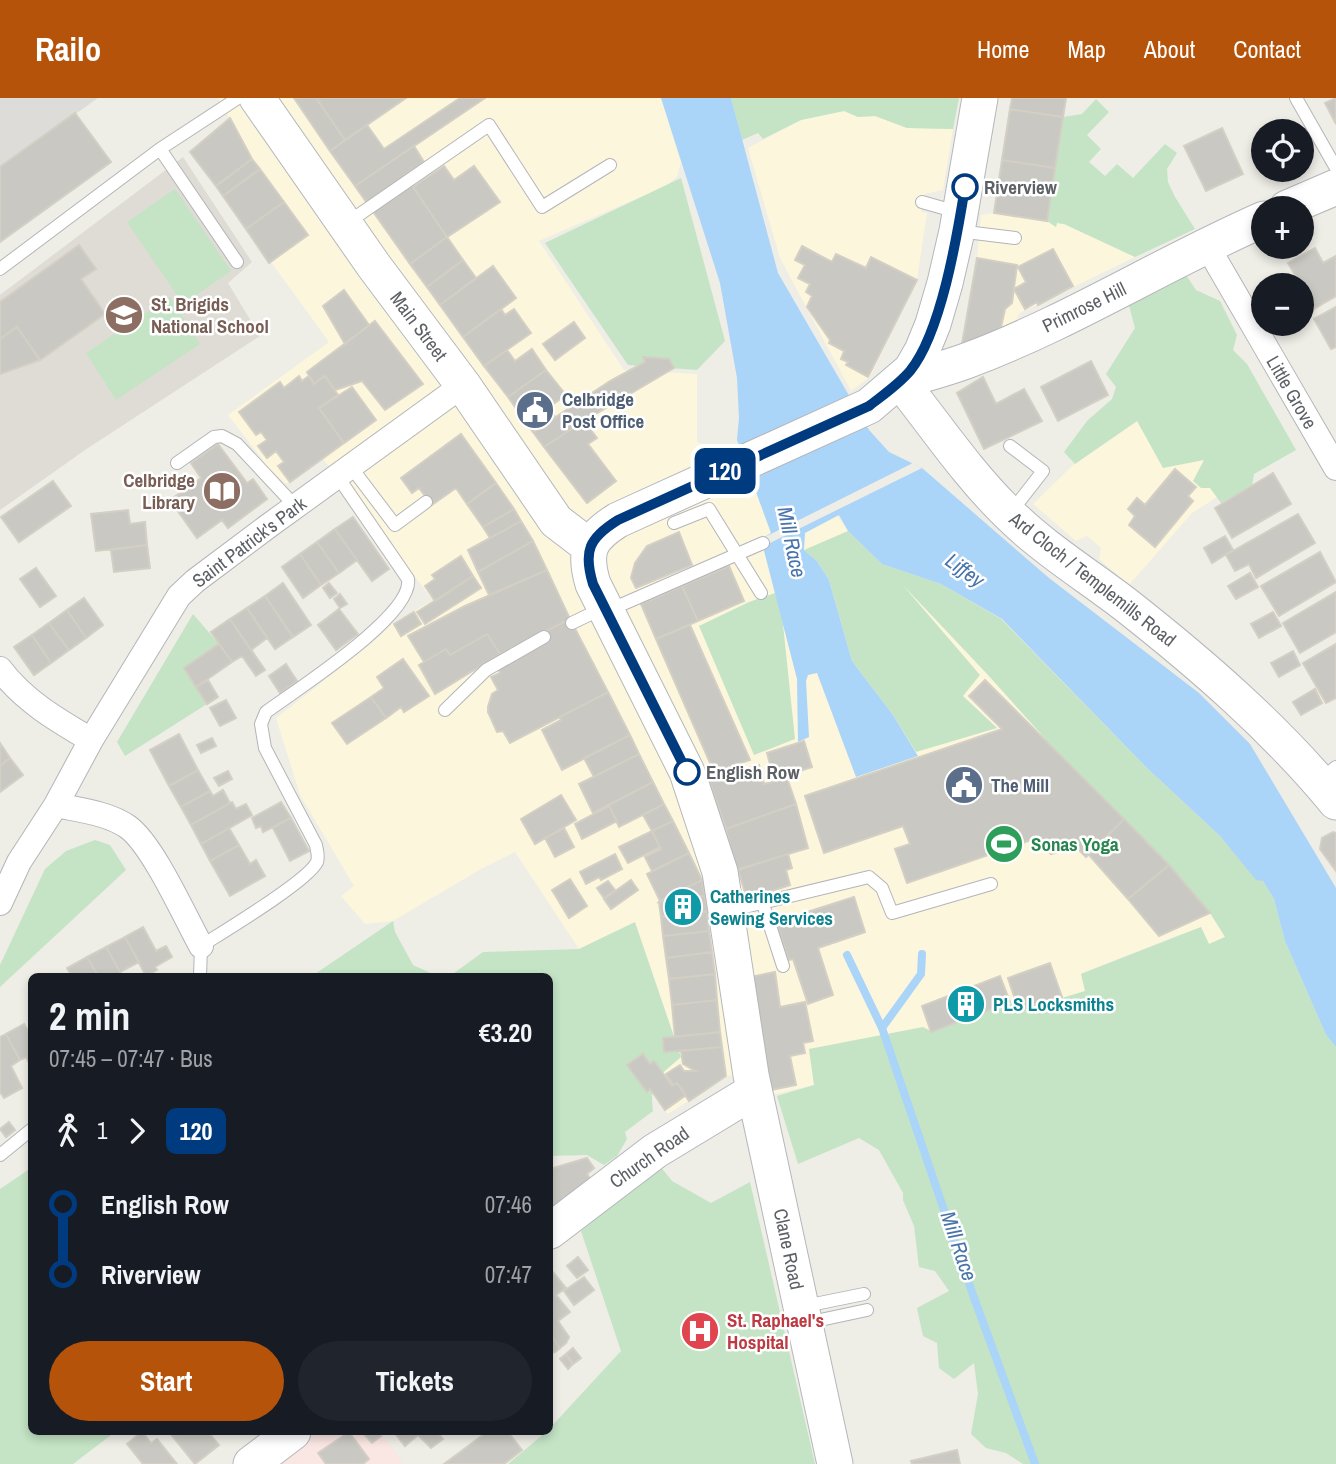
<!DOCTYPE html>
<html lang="en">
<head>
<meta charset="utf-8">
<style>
  body { margin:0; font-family:"Archivo Narrow",sans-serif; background:#20242c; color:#f1f3f6; height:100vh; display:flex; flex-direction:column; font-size:26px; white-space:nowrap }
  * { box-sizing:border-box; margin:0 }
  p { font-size:23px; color:#9ea1a6 }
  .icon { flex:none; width:38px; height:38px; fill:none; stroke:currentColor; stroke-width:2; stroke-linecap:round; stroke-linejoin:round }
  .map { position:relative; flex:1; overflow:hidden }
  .side { position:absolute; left:28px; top:875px; width:525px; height:462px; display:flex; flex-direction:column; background:#171b24; border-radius:10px; box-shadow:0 4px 10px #0003 }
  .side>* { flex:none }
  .badge { padding:0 14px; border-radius:10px; font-size:24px; line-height:46px }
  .buttons { position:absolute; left:1251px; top:21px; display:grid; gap:14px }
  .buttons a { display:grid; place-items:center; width:63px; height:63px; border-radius:50%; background:#171b24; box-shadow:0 4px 10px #0003; font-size:35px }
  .map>.badge { position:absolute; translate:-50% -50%; box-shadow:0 0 0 4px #fff }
  .legs { display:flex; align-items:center; gap:10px; height:77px; padding:0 21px; font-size:23px }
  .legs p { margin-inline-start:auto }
  .headline { display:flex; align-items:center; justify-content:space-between; height:119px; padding:0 21px }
  h1 { font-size:38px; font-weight:700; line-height:52px }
  .cta { display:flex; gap:14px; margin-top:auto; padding:14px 21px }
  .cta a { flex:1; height:80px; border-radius:42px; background:#b45309; color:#fff; font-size:28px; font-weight:700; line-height:80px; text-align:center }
  .cta a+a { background:#20242c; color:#f1f3f6 }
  ul { padding:0 21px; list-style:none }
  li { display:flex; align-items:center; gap:24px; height:70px; font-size:26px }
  li i { display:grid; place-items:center; width:10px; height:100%; margin:0 9px; background:currentColor }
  li i::after { content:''; width:18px; height:18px; margin:-9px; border:5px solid; border-radius:50%; background:#171b24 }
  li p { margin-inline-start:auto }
  li:first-child i { background:linear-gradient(#0000 50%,currentColor 0) }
  li:last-child i { background:linear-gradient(currentColor 50%,#0000 0) }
  header { display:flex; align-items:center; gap:42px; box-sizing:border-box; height:98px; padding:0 35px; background:#b45309; color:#fff }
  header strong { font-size:33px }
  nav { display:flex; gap:38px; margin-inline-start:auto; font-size:24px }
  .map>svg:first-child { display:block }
</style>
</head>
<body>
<header>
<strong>Railo</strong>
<nav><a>Home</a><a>Map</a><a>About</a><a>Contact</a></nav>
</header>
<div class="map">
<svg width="1336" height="1366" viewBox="0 0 1336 1366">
  <rect width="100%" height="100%" fill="#eeede6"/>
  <path fill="#fcf6dd" d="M218 0H661L681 65 677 79 666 88 539 143 624 272 697 276V344L746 364 771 435 837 417 848 433 988 573 1057 654 1124 721 1242 831 1209 846 1201 829 1174 839 1082 875 1086 893 1015 917 933 935 809 951 814 987 763 999 730 977 668 1016 626 967 635 824 579 851 515 754 481 771 393 823 365 826 341 798 354 788 300 697 276 620 372 545 393 525 433 502 323 361 286 386 268 369 228 317 329 244 216 88 252 61Z
    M844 13 858 19 875 18 907 30 953 31 943 92 925 96 922 104 921 114 927 115 917 182 870 279 851 293 780 160 748 50 801 22Z
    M994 115 1047 123 1056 129 1057 125 1064 126 1135 159 1020 215 1016 222 1000 234 962 246 977 160 981 117Z
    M1151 314 1254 376 1192 415 1129 487 1099 461 1101 450 1087 438 1076 443 1033 406 1074 366Z"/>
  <path fill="#dddcd8" d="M0 0H98L0 69Z"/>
  <path fill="#dedcd4" d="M183 59 252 164 228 185 260 238 85 352 0 412V197Z"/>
  <path fill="#fae6e3" d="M319 1334H381L403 1366H277Z"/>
  <path fill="#c4e4c5" d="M731 0H959L953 31 907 30 875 18 858 19 844 13 801 22 763 41 758 35 742 42Z
    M1096 1 1109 14 1087 37 1101 51 1089 64 1105 78 1117 66 1133 80 1165 46 1177 55 1167 71 1168 84 1175 99 1195 131 1135 159 1064 126 1057 125 1056 129 1047 123 1063 19 1082 16Z
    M681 80 725 243 697 272 628 267 545 145Z
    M175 91 231 173 183 206 127 124Z
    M1184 174 1196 192 1220 203 1237 237 1233 252 1247 266 1296 352 1254 376 1252 388 1221 405 1210 390H1201L1193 383 1204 362 1163 370 1137 323 1075 366 1064 354 1087 323 1112 301 1116 289 1106 276 1135 230 1127 200 1151 197 1149 193Z
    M170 199 200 246 116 302 86 255Z
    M848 433 882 466 941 486 1001 521 1147 670 1220 738 1256 781 1263 783 1274 801 1285 843 1326 937 1336 949V1366H1023L1006 1355 986 1350 971 1336 978 1296 974 1265 954 1281 939 1270 937 1245 923 1238 917 1210 949 1193 935 1173 919 1169 914 1128 903 1102V1095L879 1052 859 1040 798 1066 777 998 814 987 809 951 923 929 931 933 1011 905 1019 913 1085 893 1081 876 1201 829 1209 846 1225 839 1210 815 1169 767 1057 654 988 577 901 485 980 577 963 598 997 630 916 654 893 617 852 563 829 482 817 463 804 452Z
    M775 495 782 517 795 641 754 657 699 528 749 504Z
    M193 516 219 546 184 571 207 606 125 658 117 644Z
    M95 742 110 747 126 772 0 889V867L45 771 66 753Z
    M393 823 395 834 413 867 437 878H312Z
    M635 824 681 959C659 978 649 983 653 1013L625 1034 627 1041 617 1058 604 1067 587 1057 550 1058V878H450L483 854 579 851Z
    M660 1068 672 1083 711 1105 750 1084 815 1366H508L546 1334H550V1330L621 1253 581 1133Z
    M31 1070 32 1334H115L73 1366H0V1091Z"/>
  <path fill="#abd4f9" d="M661 0H731L778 175 869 332 889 354 922 370 1049 480 1199 595 1250 646 1336 790V949L1326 937 1285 843 1274 801 1263 783 1256 782 1220 738 1147 670 1002 521 941 486 882 466 848 433 839 417 805 435 804 452 817 463 829 482 852 563 893 617 918 658 856 679 817 575 808 577 806 583 809 639 798 644 797 581 761 441 771 435 737 342 739 320 737 280 720 185Z"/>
  <path fill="#eeede6" d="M913 365 922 370 764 448 761 441Z"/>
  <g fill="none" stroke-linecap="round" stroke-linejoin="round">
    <path stroke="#abd4f9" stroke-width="8" d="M847 857 882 930 973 1197 1035 1366
      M882 930 921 876 922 856"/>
  </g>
  <path fill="#cac8c2" stroke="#d3cfc4" stroke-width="2" d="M294 0H316L345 42 330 53Z
    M316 0H406L345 42Z
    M460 0H485L355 88 330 53 367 27 384 51Z
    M1012 0H1066L1063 19 1010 11Z
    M1336 0V26L1325 5Z
    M1010 11 1063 19 1055 70 1002 62Z
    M75 15 111 64 0 144V69Z
    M230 20 252 61 216 88 190 54Z
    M1222 30 1243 76 1206 93 1184 48Z
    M414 48 424 64 405 77 447 139 410 166 355 88Z
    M252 61 260 71 223 98 216 88Z
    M1002 62 1055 70 1047 123 994 115Z
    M444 68 454 82 474 68 500 104 447 139 413 89Z
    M260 71 284 104 246 131 223 98Z
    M284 104 308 137 269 165 246 131Z
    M447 139 463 162 427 189 410 166Z
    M79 147 96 171 81 181 105 216 40 262 17 229 0 241V204Z
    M802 148 832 164 836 156 866 170 871 159 917 182 868 279 846 267 848 264 841 261 844 253 829 245 830 242 807 209 812 198 806 194 810 186 798 180 805 167 795 162Z
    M1315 150 1323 165 1336 158V198L1310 213 1302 198V187H1296L1293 183 1297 180 1288 165Z
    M1053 151 1073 188 1038 207 1037 204 1025 211 1014 191 1026 184 1018 169Z
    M977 160 1017 167 1012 205 1005 211 1000 234 962 246Z
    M463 162 476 180 440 207 427 189Z
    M493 168 516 200 463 239 440 207Z
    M344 192 369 227 345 246 323 208Z
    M1336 209V249L1331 251 1314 221Z
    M501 211 505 217 514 211 531 235 484 268 463 239Z
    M375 223 423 286 385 312 362 283 335 292 325 278 314 286 307 274Z
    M574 224 585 240 555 262 543 246Z
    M17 229 40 262 0 276V241Z
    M532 251 546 272 508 299 484 268 507 252 515 263Z
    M643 259 669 261 674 270 584 323 544 349 533 334 610 283 645 264Z
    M1091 263 1108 297 1058 323 1041 289Z
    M546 272 566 297 549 309 555 319 533 334 508 299Z
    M299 278 302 283 309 278 314 286 325 278 338 297 319 310 344 345 290 384 278 368 284 364 276 353 267 360 258 348 267 342 261 334 256 337 239 314 280 284 284 290Z
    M983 279 996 306 1024 291 1042 323 984 351 957 295Z
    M352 289 376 322 344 345 319 310Z
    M584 323 597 340 588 346 616 383 587 405 544 349Z
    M461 336 496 385 467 406 456 390 432 407 419 390 412 395 401 380Z
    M218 346 247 385 253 381 267 401 228 430 222 422 197 440 170 402 201 380 191 365Z
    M1175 371 1196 389 1188 398 1193 403 1155 449 1129 427 1135 418 1128 411 1137 400 1145 407Z
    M1273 375 1291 406 1232 440 1215 410Z
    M53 383 71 408 19 444 1 419Z
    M496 385 514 411 483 429 467 406Z
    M514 411 521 423 490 440 483 429Z
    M128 412 130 426 145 424 147 447 96 453 91 416Z
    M1298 416 1315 445 1256 480 1249 466 1235 473 1226 457Z
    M353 419 389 471 372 483 335 431Z
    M521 423 533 443 478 474 468 452Z
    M335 431 357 462 339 475 317 444Z
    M679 434 692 467 636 490 631 480 635 465 647 448Z
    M1225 438 1233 452 1212 465 1204 450Z
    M533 443 547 472 489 497 478 474Z
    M317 444 339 475 321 487 300 456Z
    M147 447 150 470 114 474 111 452Z
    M1320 454 1336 484 1279 518 1261 488Z
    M300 456 321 487 303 500 282 469Z
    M461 458 473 478 435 503 425 488 435 481 432 477Z
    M729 468 744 503 698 523 682 488Z
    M36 470 56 498 40 509 20 481Z
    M547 472 570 521 500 556 487 536 450 557 446 551 424 564 408 538 465 508Z
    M1250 475 1258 489 1236 501 1228 488Z
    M473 478 481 490 425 526 417 514Z
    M283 485 311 527 293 539 265 498Z
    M329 485 337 495 330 500 323 490Z
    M682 488 698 523 656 541 641 506Z
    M1336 494V534L1300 555 1283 525Z
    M340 496 347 506 340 510 334 501Z
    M265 498 293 539 275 551 247 510Z
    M84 500 103 527 86 540 67 512Z
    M247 510 267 540 251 552 230 521Z
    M339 511 358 536 336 552 318 527Z
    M67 512 86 540 69 552 49 525Z
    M414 514 421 526 401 538 394 526Z
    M1273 514 1281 528 1259 540 1251 526Z
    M230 521 265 572 256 578 242 558 232 564 211 534Z
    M570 521 608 594 510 645 503 633 497 634 488 614V609L492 596 498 592 491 579 500 575 497 567 542 535Z
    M49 525 69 552 51 565 32 537Z
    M690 527 750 662 714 674 656 541Z
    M487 536 500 556 435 596 419 567 446 551 450 557Z
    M32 537 51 565 34 577 14 549Z
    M219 546 232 564 196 589 184 570Z
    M1336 546V600L1326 605 1303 565Z
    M1293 553 1300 567 1279 579 1271 565Z
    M403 561 429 598 404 614 401 609 386 620 371 599 384 590 377 579Z
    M286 566 297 583 280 595 269 578Z
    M208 582 218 599 207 606 196 589Z
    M985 582 1124 721 1086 759 1076 749 1051 756 1037 740 907 785 895 751 910 746 903 728 824 755 805 698 1002 631 969 598Z
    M1315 591 1322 605 1301 617 1293 604Z
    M608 594 630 637 562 672 542 632 561 622 560 619Z
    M371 599 386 620 347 646 332 625Z
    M226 602 236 620 220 628 210 610Z
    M179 636 198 672 169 688 150 652Z
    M630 637 639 656 594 679 584 660Z
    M212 640 216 648 201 655 197 647Z
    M804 643 812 669 774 681 767 655Z
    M0 645 10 660 0 668Z
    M639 656 653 684 593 715 579 686Z
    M10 660 23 677 0 694V668Z
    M759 667 764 686 787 680 796 706 726 731 709 682Z
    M198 672 210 693 181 709 169 688Z
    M228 673 232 681 219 688 214 680Z
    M653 684 664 706 619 729 609 707Z
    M223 692 230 705 191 727 181 709 210 693 213 698Z
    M561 697 576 722 535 746 521 721Z
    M232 704 236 711 246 706 252 717 201 746 191 727Z
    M281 704 291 720 263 734 261 728 256 730 252 720Z
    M664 706 673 723 652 733 643 717Z
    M796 706 808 750 736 772 726 731Z
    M609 708 617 723 582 741 575 726Z
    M291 720 309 753 290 763 273 730Z
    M1124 721 1169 767 1128 801 1089 757Z
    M673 723 689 755 652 773 645 759 661 751 652 733Z
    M229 730 239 747 210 763 201 746Z
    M564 730 574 749 555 759 545 740Z
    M652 733 660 749 628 765 619 749Z
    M1333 734 1336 735V773L1320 751 1322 740Z
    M239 747 250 766 256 762 265 778 230 798 210 763Z
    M689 755 702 782 660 803 647 776Z
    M615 756 622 771 601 782 599 779 586 786 580 774Z
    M788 756 792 770 786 772 790 787 747 801 738 772Z
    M1169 767 1210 815 1159 838 1128 801Z
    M570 781 587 808 569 820 552 792Z
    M631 782 638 792 611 811 604 801Z
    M702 782 705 798 659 804 660 803Z
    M608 783 615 792 604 800 597 790Z
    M705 798 707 813 661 819 659 804Z
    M854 799 865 834 818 850 833 897 808 906 793 861 789 862 776 824Z
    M707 813 709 833 663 838 661 819Z
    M143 829 156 853 166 848 172 859 155 869 157 872 146 878 125 839Z
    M709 833 712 854 666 860 663 838Z
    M125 839 139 864 120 874 106 849Z
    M106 849 120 874 122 878H98L87 859Z
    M712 854 715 876 669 881 666 860Z
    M87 859 98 878H72L67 870Z
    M1050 865 1062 899 1019 913 1008 880Z
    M775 874 780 909 805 904 813 943 803 945 805 955 790 958 796 987 766 993 750 879Z
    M715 876 717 902 672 907 669 881Z
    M1000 878 1010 904 931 934 922 908Z
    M717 902 720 934 675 939 672 907Z
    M24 926 32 940V970L26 959 20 962 6 936Z
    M720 934 722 949 664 954 663 940Z
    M6 936 20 962 11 968 22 990 4 1000 0 994V939Z
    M722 949 726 978 689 1003 677 985 673 987 666 976 680 967 684 973H695L683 966 681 953Z
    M643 956 650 966 654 963 672 988 677 985 686 997 665 1012 650 991 647 994 627 967Z
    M9 1024 15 1032 6 1039 0 1031Z
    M587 1060 594 1070 587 1076 591 1082 550 1114V1071Z
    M578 1159 588 1172 577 1180 567 1168Z
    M552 1173 566 1190 556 1197 570 1214 558 1223 569 1239 566 1245 560 1250 550 1236V1175Z
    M584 1179 594 1192 574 1207 564 1193Z
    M550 1236 560 1250 555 1254 550 1255Z
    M573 1250 581 1260 573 1266 566 1256Z
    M566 1256 573 1266 568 1271 560 1261Z
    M142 1334 151 1345 157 1341 177 1366H143L127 1346Z
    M169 1334H208L219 1347 195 1366Z
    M349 1334 369 1361 363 1366H326L318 1355Z
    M362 1334H378L381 1338 372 1345Z
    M394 1334H437L443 1341 431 1350 418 1337 405 1348Z
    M487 1334H508L522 1352 504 1366H444Z
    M957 1352 960 1366H912L911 1363Z"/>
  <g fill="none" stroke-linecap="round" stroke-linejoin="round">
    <g stroke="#b3b5b9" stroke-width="14">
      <path id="lane" d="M1296 0 1336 70
        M160 51 237 164
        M922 104 957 114
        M347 125 489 27 542 109 610 67
        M958 133 1015 140
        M0 171 160 51 238 0
        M1010 348 1043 373 1011 414
        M177 365 214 339 222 338 237 346 296 409
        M351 369 395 427 426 404
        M674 425 709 411 761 495
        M607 513 763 445
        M572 525 601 511
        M445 612 486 572 544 539
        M1319 683 1336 669
        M763 806 783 868
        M728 813 869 779 882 790 892 815 991 786
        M200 878 201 848C223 834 308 783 317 764 319 758 317 753 316 747L265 650 261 626 266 614C296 592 414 517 408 481L338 379
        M0 1057 32 1031
        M805 1208 864 1196
        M806 1225 867 1212"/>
    </g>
    <g stroke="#b3b5b9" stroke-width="26">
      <path id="street" d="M1206 146 1336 370
        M0 571C24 603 57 622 91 642
        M56 707C79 712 108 715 128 729 153 747 185 819 201 848
        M0 805 19 764 56 707 91 642 179 498 195 483 267 429 463 287"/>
    </g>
    <g stroke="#b4b7bc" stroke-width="37">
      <path id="secondary" d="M257 0 374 168 463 287 556 423 590 449
        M1287 110 1336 89
        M900 283C936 328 967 375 1008 415 1043 450 1087 477 1126 507 1201 566 1275 630 1336 704
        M900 283C922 277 944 271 966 263 1069 225 1163 165 1264 121
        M550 1133 655 1053 754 993
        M251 1366 293 1334
        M835 1366 751 977 720 774 687 674 593 486C583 453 589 440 618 422L869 308 911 272 922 253 933 226 945 185 957 133 980 0"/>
    </g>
    <use href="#lane" stroke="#fff" stroke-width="12"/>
    <use href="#street" stroke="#fff" stroke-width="24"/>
    <use href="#secondary" stroke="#fff" stroke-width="35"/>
  </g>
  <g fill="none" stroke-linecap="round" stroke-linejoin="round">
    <g stroke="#fff" stroke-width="16">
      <path id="line-1" d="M687 674 593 486C583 453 589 440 618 422L869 308C883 297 898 287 910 273 941 235 957 139 965 89"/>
    </g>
    <use href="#line-1" stroke="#003b80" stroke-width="10"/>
  </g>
  <defs>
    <g id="school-disc" transform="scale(2.0125)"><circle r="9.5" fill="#8d6e63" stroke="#fff"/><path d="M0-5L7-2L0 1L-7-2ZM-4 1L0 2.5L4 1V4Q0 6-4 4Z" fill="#fff"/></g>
    <g id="civic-disc" transform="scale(2.0125)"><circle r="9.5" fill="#5c6f8a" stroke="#fff"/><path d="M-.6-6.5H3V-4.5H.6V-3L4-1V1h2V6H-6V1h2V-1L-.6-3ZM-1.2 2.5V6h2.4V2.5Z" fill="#fff"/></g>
    <g id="library-disc" transform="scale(2.0125)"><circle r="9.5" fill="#8d6e63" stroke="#fff"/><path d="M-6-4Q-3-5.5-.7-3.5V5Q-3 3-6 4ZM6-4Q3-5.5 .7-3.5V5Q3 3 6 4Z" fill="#fff"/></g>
    <g id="stadium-disc" transform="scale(2.0125)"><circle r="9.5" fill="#2e9e5b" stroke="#fff"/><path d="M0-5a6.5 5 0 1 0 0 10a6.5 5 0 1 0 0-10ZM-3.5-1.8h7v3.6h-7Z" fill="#fff"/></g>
    <g id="building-disc" transform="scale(2.0125)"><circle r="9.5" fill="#0f9aa8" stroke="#fff"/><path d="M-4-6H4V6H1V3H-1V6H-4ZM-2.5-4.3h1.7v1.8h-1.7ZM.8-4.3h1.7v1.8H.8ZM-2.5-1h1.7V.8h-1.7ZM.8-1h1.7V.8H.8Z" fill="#fff"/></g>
    <g id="hospital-disc" transform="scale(2.0125)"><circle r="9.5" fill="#e0444e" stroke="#fff"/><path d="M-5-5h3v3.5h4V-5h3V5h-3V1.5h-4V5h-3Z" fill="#fff"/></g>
  </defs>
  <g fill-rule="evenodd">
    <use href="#school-disc" x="124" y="217"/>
    <use href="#civic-disc" x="535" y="312"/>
    <use href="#library-disc" x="222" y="393"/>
    <use href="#civic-disc" x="964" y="687"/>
    <use href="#stadium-disc" x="1004" y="746"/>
    <use href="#building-disc" x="683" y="809"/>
    <use href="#building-disc" x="966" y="906"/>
    <use href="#hospital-disc" x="700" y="1233"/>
  </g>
  <g fill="#fff" stroke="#003b80" stroke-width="3.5">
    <circle cx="965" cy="89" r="12"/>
    <circle cx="687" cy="674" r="12"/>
  </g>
  <g text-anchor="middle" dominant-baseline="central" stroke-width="5" stroke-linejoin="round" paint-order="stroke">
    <g font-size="19" font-weight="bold" fill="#5d6065" stroke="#fff" text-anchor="start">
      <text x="984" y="89">Riverview</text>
      <text x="706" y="674">English Row</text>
    </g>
    <g font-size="19" font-weight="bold" fill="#785e54" stroke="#fff" text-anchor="start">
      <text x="151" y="206">St. Brigids<tspan x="151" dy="22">National School</tspan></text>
      <text x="195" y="382" text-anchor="end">Celbridge<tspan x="195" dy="22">Library</tspan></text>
    </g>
    <g font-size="19" fill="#5d6065" stroke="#fff">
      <text transform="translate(1084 209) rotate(-26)">Primrose Hill</text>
      <text transform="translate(419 228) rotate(53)">Main Street</text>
      <text transform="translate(1292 294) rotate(60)">Little Grove</text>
      <text transform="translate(249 444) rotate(-37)">Saint Patrick's Park</text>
      <text transform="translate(1093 481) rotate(38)">Ard Cloch / Templemills Road</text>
      <text transform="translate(649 1059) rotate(-35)">Church Road</text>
      <text transform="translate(789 1151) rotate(78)">Clane Road</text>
    </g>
    <g font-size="19" font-weight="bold" fill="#4e5e75" stroke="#fff" text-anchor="start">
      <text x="562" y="301">Celbridge<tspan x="562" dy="22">Post Office</tspan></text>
      <text x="991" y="687">The Mill</text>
    </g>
    <g font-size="19" font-weight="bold" fill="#27864d" stroke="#fff" text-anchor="start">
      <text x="1031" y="746">Sonas Yoga</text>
    </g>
    <g font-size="19" font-weight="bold" fill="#0d838f" stroke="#fff" text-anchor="start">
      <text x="710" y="798">Catherines<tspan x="710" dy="22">Sewing Services</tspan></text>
      <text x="993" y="906">PLS Locksmiths</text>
    </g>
    <g font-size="19" font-weight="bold" fill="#be3a42" stroke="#fff" text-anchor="start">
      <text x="727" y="1222">St. Raphael's<tspan x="727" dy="22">Hospital</tspan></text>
    </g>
    <g font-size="21" font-style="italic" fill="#4874ab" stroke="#fff">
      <text transform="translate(792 444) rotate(78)">Mill Race</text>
      <text transform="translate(965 472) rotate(36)">Liffey</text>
      <text transform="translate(959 1148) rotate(71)">Mill Race</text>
    </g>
  </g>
</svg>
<div class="buttons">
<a><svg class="icon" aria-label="locate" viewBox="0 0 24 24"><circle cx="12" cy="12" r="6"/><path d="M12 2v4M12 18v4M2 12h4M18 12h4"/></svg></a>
<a>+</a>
<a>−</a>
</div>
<b class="badge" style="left:725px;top:373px;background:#003b80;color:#fff">120</b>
<section class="side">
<div class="headline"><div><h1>2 min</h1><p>07:45 – 07:47 · Bus</p></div><b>€3.20</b></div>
<div class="legs"><svg class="icon" aria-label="walk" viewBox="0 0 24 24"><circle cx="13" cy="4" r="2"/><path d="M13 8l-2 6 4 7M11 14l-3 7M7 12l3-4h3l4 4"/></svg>1<svg class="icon" aria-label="forward" viewBox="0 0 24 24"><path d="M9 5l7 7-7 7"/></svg><b class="badge" style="background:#003b80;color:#fff">120</b></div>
<ul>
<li><i style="color:#003b80"></i><b>English Row</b><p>07:46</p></li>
<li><i style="color:#003b80"></i><b>Riverview</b><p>07:47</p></li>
</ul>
<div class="cta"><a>Start</a><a>Tickets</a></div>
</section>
</div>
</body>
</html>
